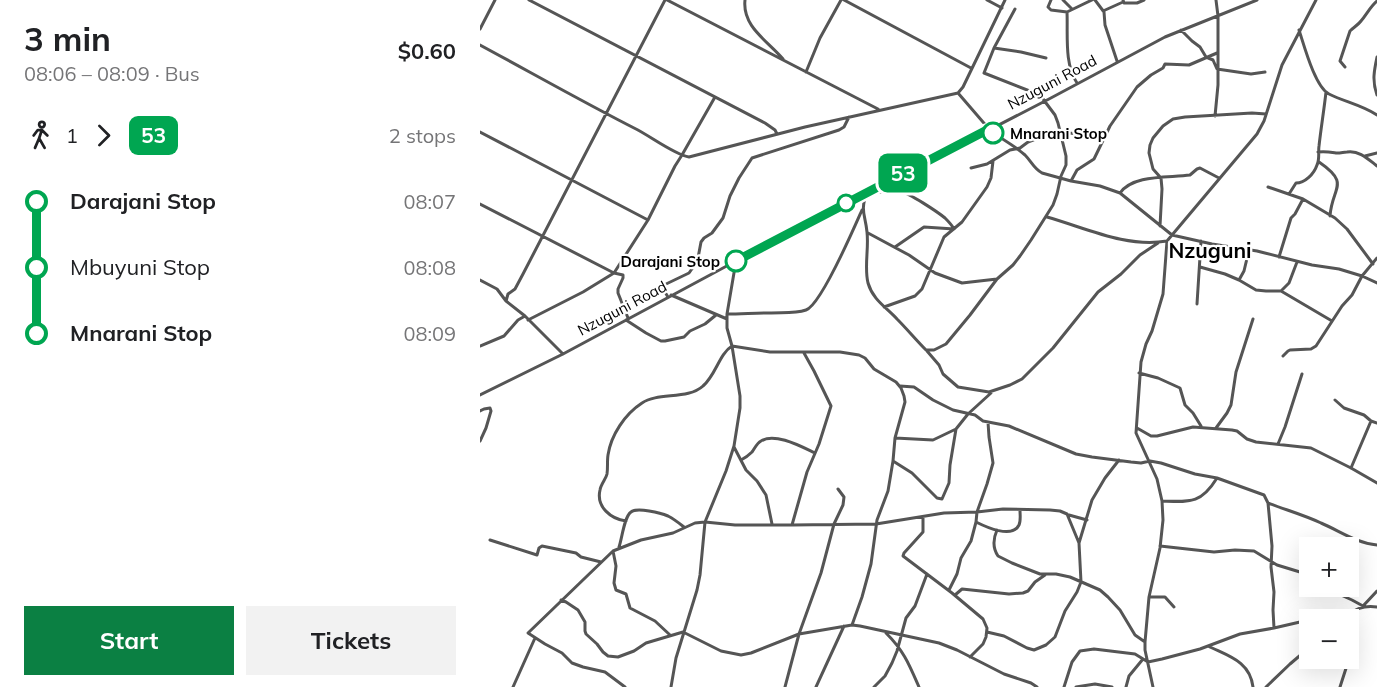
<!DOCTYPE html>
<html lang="en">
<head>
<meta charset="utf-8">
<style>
  body { margin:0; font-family:Mulish,sans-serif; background:#f2f2f2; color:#202124; height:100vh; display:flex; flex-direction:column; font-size:22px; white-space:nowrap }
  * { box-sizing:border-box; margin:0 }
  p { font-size:20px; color:#757577 }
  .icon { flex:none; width:33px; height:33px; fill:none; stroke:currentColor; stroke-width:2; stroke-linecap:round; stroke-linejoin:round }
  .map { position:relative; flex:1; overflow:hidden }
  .sheet { display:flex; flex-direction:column; background:#fff; width:480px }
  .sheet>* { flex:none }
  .badge { padding:0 12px; border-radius:9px; font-size:21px; line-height:39px }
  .buttons { position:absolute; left:819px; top:537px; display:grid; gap:12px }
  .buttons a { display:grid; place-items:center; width:60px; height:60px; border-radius:0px; background:#fff; box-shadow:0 6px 24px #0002; font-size:30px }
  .map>.badge { position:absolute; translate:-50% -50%; box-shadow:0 0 0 3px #fff }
  .legs { display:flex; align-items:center; gap:9px; height:66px; padding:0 24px; font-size:20px }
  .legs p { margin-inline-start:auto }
  .head { display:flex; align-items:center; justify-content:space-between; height:102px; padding:0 24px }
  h1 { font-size:33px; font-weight:700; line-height:45px }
  .button { display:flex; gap:12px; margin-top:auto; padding:12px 24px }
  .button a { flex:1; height:69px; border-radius:0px; background:#0b8043; color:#fff; font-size:24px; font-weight:700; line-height:69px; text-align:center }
  .button a+a { background:#f2f2f2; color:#202124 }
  ul { padding:0 24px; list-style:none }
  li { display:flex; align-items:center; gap:21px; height:66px; font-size:22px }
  li i { display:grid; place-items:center; width:9px; height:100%; margin:0 8px; background:currentColor }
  li i::after { content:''; width:15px; height:15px; margin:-8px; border:4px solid; border-radius:50%; background:#fff }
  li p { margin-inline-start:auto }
  li:first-child i { background:linear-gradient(#0000 50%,currentColor 0) }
  li:last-child i { background:linear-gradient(currentColor 50%,#0000 0) }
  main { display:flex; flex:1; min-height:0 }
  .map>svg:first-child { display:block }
</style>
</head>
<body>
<main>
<section class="sheet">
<div class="head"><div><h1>3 min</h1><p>08:06 – 08:09 · Bus</p></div><b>$0.60</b></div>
<div class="legs"><svg class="icon" aria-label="walk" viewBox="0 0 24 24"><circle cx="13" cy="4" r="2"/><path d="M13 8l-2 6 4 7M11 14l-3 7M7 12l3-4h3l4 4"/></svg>1<svg class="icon" aria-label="forward" viewBox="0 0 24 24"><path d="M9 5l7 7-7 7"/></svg><b class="badge" style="background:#00a651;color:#fff">53</b><p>2 stops</p></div>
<ul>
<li><i style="color:#00a651"></i><b>Darajani Stop</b><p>08:07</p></li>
<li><i style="color:#00a651"></i><span>Mbuyuni Stop</span><p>08:08</p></li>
<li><i style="color:#00a651"></i><b>Mnarani Stop</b><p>08:09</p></li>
</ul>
<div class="button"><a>Start</a><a>Tickets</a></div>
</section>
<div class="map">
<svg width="897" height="687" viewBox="0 0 897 687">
  <rect width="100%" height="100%" fill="#fff"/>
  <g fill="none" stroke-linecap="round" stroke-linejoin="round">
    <path stroke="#555" stroke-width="3" d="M49 0 285 123 295 130 297 134
      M187 0 398 109
      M265 0C262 27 288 41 303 59
      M364 0 491 68
      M507 0 522 8
      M571 0 568 7 571 10 587 12 612 0
      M583 0 592 9
      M615 0 624 12 625 25 637 61
      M643 0 644 3H657L664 0
      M623 11 643 2
      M587 12C588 34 584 64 597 83
      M0 29 15 0
      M701 30 712 41 720 47 726 57 733 60 737 69 771 74 785 72
      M819 30C824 45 835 87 849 94 865 102 882 105 897 115
      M0 45C52 73 103 102 156 129 170 136 195 155 209 157L325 127 478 93 483 87 525 0
      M514 48 541 52 566 58
      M897 57C894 71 892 81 897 95
      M865 67 860 61 870 31C874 27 878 25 881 21 887 14 890 7 897 1
      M326 72 340 38 361 0
      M478 93 509 129
      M735 116 738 85V16L736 0
      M507 130C520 137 533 145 545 155 551 161 554 169 562 173L591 181 620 186 640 193 692 235 732 244 777 251 832 265 859 269 882 276 897 283
      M0 132 168 220
      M838 152C845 151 850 152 857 153 861 153 864 152 867 152 879 150 888 159 897 166
      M885 156 897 153
      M839 162C871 184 852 187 850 216
      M491 168 507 164 530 150 540 148 548 142 566 135 580 133 625 134
      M591 181 597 170 614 159 630 126 657 87 671 75 683 68 685 64 709 65 737 53
      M788 187 823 199 855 218 867 229 893 264
      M640 193C653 174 689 178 710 175L717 169 720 168 739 178
      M809 194 816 183C825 183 834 174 837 165 840 159 838 152 839 146 841 128 844 110 846 92
      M0 204 134 273 143 275V278L138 289V293L148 318
      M567 217C606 228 646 248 687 241
      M680 226 682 189 681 178 673 169 669 153 670 145 673 138 683 126 693 119 705 117 772 113 786 114
      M474 229C472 225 469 222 465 218 459 213 428 192 421 192 409 190 401 195 387 191 380 212 385 213 387 232 389 249 384 267 388 283 393 300 406 307 417 319 427 329 436 340 446 350H454L466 344 490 315 517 279 533 265 540 256 551 240 573 205 577 194 581 176 586 165V156L578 123 575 115 560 95 504 73 514 48 535 9
      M388 233 429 255 455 273 482 283 517 279
      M415 247 444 227 474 229
      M799 257 811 218 815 214 823 199
      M720 267 745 274 759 280 776 290 786 291H801L852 321
      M0 280 17 289 26 301 45 316 83 354
      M759 280 764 271 769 250
      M801 291 809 283 817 262
      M191 295 247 319
      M188 297 183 289 184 285 209 273 214 266 218 258 221 242 224 238 232 233 243 218 250 196 259 178 272 158 359 130 364 127 369 117
      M26 301 28 294 35 289 43 274 185 0
      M717 304 721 241
      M404 307 435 296 442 289 464 237 482 222 507 187 511 178 513 161
      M247 314C261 314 275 313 289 313 301 312 314 314 326 310 341 305 374 228 382 210
      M48 320 103 292 134 273 168 220 195 166 202 155 235 97
      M146 320 166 333 181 341H185L204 337 210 331 225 324 236 315
      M0 346 24 336 38 320 45 316
      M447 351 459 365 463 374 478 387 509 392 530 385 542 379 573 348 618 292 641 274 660 255 678 243
      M803 356 808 351 810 350 831 349 836 346 862 306 872 295 882 276 897 258
      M659 373 678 378 700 388 705 405 713 413 721 426
      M420 386 434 387 453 400 473 410 495 415 503 421 529 426 596 454 612 457 651 462 661 463 670 461 681 463 715 474 737 478 784 495 788 503 792 546 791 567 794 592 793 610 794 628
      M0 395 83 354 256 261 569 99 685 37 777 0
      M855 400 864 408 884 415 891 421 897 423
      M0 411 4 409 10 408 11 411 6 428 0 441
      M657 428 671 436H677L713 427 752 430 757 431 767 439 776 442 831 448 871 468 897 483
      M736 428 747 413 751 405 756 372 773 319
      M415 438 453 440 476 429
      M798 444 805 427 822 374
      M254 447 266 470 277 481 286 495 292 524
      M261 460C265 458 269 455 272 452 275 448 277 443 281 441 295 432 322 447 335 453
      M413 461 432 473 457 498 462 499 469 483 470 465 476 429 488 414 511 393
      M871 468 891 421
      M682 501C710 502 721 504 737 478
      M788 503C806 510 824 515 841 523 860 531 876 543 897 545
      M589 515 607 520
      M443 517V532L424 553 423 556 472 593 503 619 507 628 506 637 503 644 490 657
      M146 521C131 519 116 507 120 490 121 484 126 479 127 474 128 468 127 461 128 455 131 435 145 414 162 403 178 392 208 400 223 386 236 375 239 354 252 346L290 352H360L379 355 385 358 394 369 416 382 421 388 424 396 425 402 415 438 413 461 408 491 397 520 391 564 382 597 372 625
      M496 522C506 527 532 539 539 525 541 521 540 515 540 510
      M312 525 327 472 339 444 351 406 334 371 324 353
      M517 530C513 539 512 547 518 556L532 563 560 574H576L590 577 620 590 628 597 640 610 655 635 665 642
      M10 540 57 555 59 548 62 546 96 553 101 557 121 562
      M680 546 734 552 755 550 774 551 797 565 820 572 830 579
      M139 547C142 539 144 517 151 512 157 507 181 513 188 516 194 519 199 523 204 527
      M133 551 136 566 134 583 136 590 146 594 150 608 175 621 190 635
      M841 586 872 600 883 606 897 591
      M469 590 477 574 481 558 491 541 496 522 497 512 507 484 513 463 509 437 508 422
      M475 595 482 589 529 594 543 593 548 591 555 582 565 575
      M670 597H685L694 607
      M81 600 86 602 98 610 105 622V631L106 634 117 644 123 652 128 656 138 657 154 651 166 643 203 632 241 651 261 655 271 653 319 634 372 625 380 626 459 643 477 650 524 674 551 683 557 687
      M861 620C875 610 880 605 897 607
      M507 632 524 636 547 648 554 650 566 645 575 637 585 611 597 592 601 582 599 543 612 500 625 478 639 460
      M406 633C424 651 429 664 439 687
      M728 646C748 656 770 661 773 687
      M33 687 55 638
      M145 687 125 672 103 667 92 663 82 653 65 644 48 633 133 551 161 540 193 533 215 523 225 522 255 525H312L396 524 464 513 497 512 523 509 570 510 580 511 587 514 599 543
      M191 687 196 658 217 590 220 575 225 522 246 471 254 446 260 408V396L252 346 247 328V314L256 261
      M305 687 319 634 341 573 354 524 363 505 364 497 358 489
      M336 687 364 626
      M394 687 405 676 412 663 417 651 426 618 435 606 447 574
      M584 687 592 662 600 651 614 649 655 654 668 662 682 659 720 649 760 634 794 628 833 619H862
      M596 687 615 684 632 687
      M646 687 649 676 663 659
      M673 687 665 650V642L669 597 680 548 683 520 682 501 677 479 656 433 661 362 666 344 672 331 683 294 687 241 777 134 784 121 802 65 836 0
      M786 687 810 664 830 647
      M860 687 869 659 873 636"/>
  </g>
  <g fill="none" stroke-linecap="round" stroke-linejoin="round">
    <g stroke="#fff" stroke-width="14">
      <path id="line-1" d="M256 261 507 130 513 133"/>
    </g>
    <use href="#line-1" stroke="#00a651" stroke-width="9"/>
  </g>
  <g fill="#fff" stroke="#00a651" stroke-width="3">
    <circle cx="513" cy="133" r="10"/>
    <circle cx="366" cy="203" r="8"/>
    <circle cx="256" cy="261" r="10"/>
  </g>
  <g text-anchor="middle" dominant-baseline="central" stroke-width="4.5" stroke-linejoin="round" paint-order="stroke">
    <g font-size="15" fill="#000" stroke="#fff">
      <text transform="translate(572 82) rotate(-28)">Nzuguni Road</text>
      <text transform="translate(142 308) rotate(-28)">Nzuguni Road</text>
    </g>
    <g font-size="15" font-weight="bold" fill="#000" stroke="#fff" text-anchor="start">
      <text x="530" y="133">Mnarani Stop</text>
      <text x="240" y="261" text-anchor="end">Darajani Stop</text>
    </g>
    <g font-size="21" font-weight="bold" fill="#000" stroke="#fff">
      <text x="730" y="250">Nzuguni</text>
    </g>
  </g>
</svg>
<div class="buttons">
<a>+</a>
<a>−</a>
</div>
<b class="badge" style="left:423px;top:173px;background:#00a651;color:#fff">53</b>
</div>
</main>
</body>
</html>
